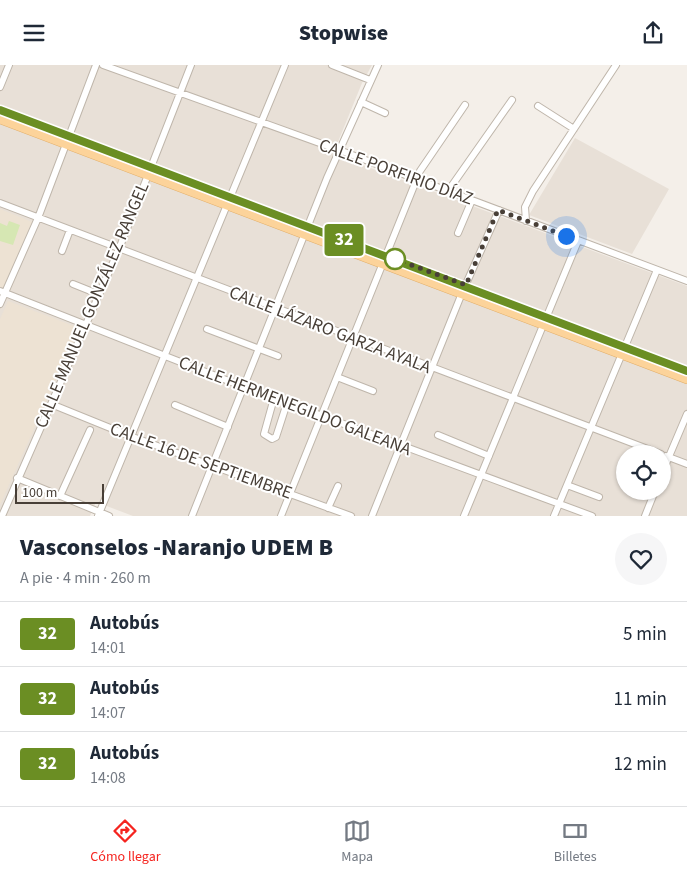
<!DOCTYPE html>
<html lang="es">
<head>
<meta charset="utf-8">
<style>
  body { margin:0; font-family:"Source Sans 3",sans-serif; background:#f6f6f7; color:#1f2937; height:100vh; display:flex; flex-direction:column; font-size:19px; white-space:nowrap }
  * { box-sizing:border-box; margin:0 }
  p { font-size:16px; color:#747a83 }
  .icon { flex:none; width:28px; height:28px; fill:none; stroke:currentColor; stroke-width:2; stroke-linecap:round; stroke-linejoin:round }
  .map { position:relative; height:451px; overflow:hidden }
  .side { display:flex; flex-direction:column; background:#fff; flex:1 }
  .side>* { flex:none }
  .badge { padding:0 10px; border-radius:4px; font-size:18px; line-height:32px }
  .tools { position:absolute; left:616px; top:380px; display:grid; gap:10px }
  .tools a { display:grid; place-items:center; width:55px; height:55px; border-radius:50%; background:#fff; box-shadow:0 1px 4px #0004; font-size:25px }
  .scale { position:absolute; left:15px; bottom:12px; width:89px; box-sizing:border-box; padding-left:5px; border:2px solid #483f37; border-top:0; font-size:14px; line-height:18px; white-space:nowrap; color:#483f37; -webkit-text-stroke:4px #fff; paint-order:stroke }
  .you { position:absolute; width:25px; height:25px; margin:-12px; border:4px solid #fff; border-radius:50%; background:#1a73e8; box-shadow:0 0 0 8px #1a73e833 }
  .map>.badge { position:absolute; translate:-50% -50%; box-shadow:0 0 0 2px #fff }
  .round { display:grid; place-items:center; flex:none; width:52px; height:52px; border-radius:26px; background:#f6f6f7 }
  .head { display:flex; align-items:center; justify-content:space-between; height:85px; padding:0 20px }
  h1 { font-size:24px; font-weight:800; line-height:38px }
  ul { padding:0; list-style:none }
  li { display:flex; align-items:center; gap:15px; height:65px; padding:0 20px; border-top:1px solid #e0e1e3 }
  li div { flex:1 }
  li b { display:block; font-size:19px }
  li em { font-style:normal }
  li .badge { min-width:55px; font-weight:700; text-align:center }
  header { display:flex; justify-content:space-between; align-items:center; height:65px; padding:0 20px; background:#fff; font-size:22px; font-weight:800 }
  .tabs { display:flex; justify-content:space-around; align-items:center; height:70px; border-top:1px solid #e0e1e3; background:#fff; font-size:14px; color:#747a83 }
  .tabs a { display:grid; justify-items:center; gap:2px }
  .tabs .active { color:#f5241f }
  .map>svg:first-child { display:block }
</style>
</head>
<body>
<header><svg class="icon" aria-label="menu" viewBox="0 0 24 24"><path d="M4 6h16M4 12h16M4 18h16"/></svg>Stopwise<svg class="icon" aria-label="share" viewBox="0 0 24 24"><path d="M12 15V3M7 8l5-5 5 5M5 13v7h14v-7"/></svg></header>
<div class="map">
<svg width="687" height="451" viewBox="0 0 687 451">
  <rect width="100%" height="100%" fill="#f4efe9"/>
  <path fill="#e8e0d7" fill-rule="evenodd" d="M0 0H372L362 18 333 89 687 221V451H133L96 437 90 451H0ZM625 389H662V426H625Z
    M575 73 669 124 632 189 529 150Z"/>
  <path fill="#ede2d3" d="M0 144 32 157 4 226 0 224Z
    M8 236 79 263 0 440V254Z"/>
  <path fill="#d6e7b3" d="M9 156 20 160 13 180 0 176V158L7 161Z"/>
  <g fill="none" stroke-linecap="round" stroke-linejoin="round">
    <g stroke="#bfb6ab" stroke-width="8">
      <path id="minor" d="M103 0 339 85 687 216
        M332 0 370 15
        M0 22 9 0
        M361 37 385 48
        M538 41 574 64
        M448 126 512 35
        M0 138 661 389
        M526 156 525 142 533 126 616 0
        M458 168 472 135
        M62 186 70 165
        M73 219 98 229
        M0 226 244 322 592 451
        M0 239 38 153 96 0
        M207 264 278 291
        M337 312 373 326
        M274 333 264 369 272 374 276 372 287 338
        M51 339 130 371 351 451
        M175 340 228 362
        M438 370 489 391
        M666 391 687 399
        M662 408 687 349
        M17 413 109 451
        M567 420 599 432
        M60 431 90 365
        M328 443 338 421
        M2 451 119 184 191 0
        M98 451 285 0
        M192 451 327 113 378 0
        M281 451 420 106 465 40
        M372 451 462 228 499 145
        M464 451 578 176
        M554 451 657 205
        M645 451 655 426"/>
    </g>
    <g stroke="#e1ae69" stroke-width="10">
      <path id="major" d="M0 45 687 306
        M0 54 687 314"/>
    </g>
    <use href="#minor" stroke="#fff" stroke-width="6"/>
    <use href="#major" stroke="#fcd39a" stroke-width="9"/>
  </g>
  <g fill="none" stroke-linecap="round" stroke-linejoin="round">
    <g stroke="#fff" stroke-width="11">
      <path id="line" d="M0 45 687 306"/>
    </g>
    <use href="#line" stroke="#6b8e23" stroke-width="8"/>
    <path stroke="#483f37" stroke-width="5" stroke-dasharray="0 9" d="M395 194 466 220 498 145 566 171"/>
  </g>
  <circle fill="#fff" stroke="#6b8e23" stroke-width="2.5" cx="395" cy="194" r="10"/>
  <g text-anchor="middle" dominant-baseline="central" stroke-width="4" stroke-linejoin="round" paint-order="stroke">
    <g font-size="18" fill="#483f37" stroke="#fff">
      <text transform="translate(396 107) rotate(20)">CALLE PORFIRIO DÍAZ</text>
      <text transform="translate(92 240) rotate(-67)">CALLE MANUEL GONZÁLEZ RANGEL</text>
      <text transform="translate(330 265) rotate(21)">CALLE LÁZARO GARZA AYALA</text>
      <text transform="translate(295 341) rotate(21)">CALLE HERMENEGILDO GALEANA</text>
      <text transform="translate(201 396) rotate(20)">CALLE 16 DE SEPTIEMBRE</text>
    </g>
  </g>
</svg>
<div class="tools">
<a><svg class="icon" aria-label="locate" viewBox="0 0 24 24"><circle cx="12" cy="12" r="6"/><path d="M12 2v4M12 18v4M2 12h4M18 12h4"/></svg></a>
</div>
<div class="scale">100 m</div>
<div class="you" style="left:566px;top:171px"></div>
<b class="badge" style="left:344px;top:175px;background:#6b8e23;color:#fff">32</b>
</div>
<section class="side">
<div class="head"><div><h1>Vasconselos -Naranjo UDEM B</h1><p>A pie · 4 min · 260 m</p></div><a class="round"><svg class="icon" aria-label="heart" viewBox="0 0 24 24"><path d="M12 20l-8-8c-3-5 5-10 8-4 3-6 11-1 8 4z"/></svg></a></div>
<ul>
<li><span class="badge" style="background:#6b8e23;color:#fff">32</span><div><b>Autobús</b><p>14:01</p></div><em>5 min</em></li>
<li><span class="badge" style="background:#6b8e23;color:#fff">32</span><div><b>Autobús</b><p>14:07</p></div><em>11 min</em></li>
<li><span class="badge" style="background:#6b8e23;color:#fff">32</span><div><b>Autobús</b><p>14:08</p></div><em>12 min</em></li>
</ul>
</section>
<nav class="tabs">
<a class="active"><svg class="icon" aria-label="directions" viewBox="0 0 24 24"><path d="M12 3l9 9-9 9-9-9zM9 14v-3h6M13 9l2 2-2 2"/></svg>Cómo llegar</a>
<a><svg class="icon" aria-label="map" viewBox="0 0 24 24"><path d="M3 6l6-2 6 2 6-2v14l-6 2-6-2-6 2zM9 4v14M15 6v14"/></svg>Mapa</a>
<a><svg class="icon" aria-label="tickets" viewBox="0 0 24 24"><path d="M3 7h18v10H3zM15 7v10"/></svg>Billetes</a>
</nav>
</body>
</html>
